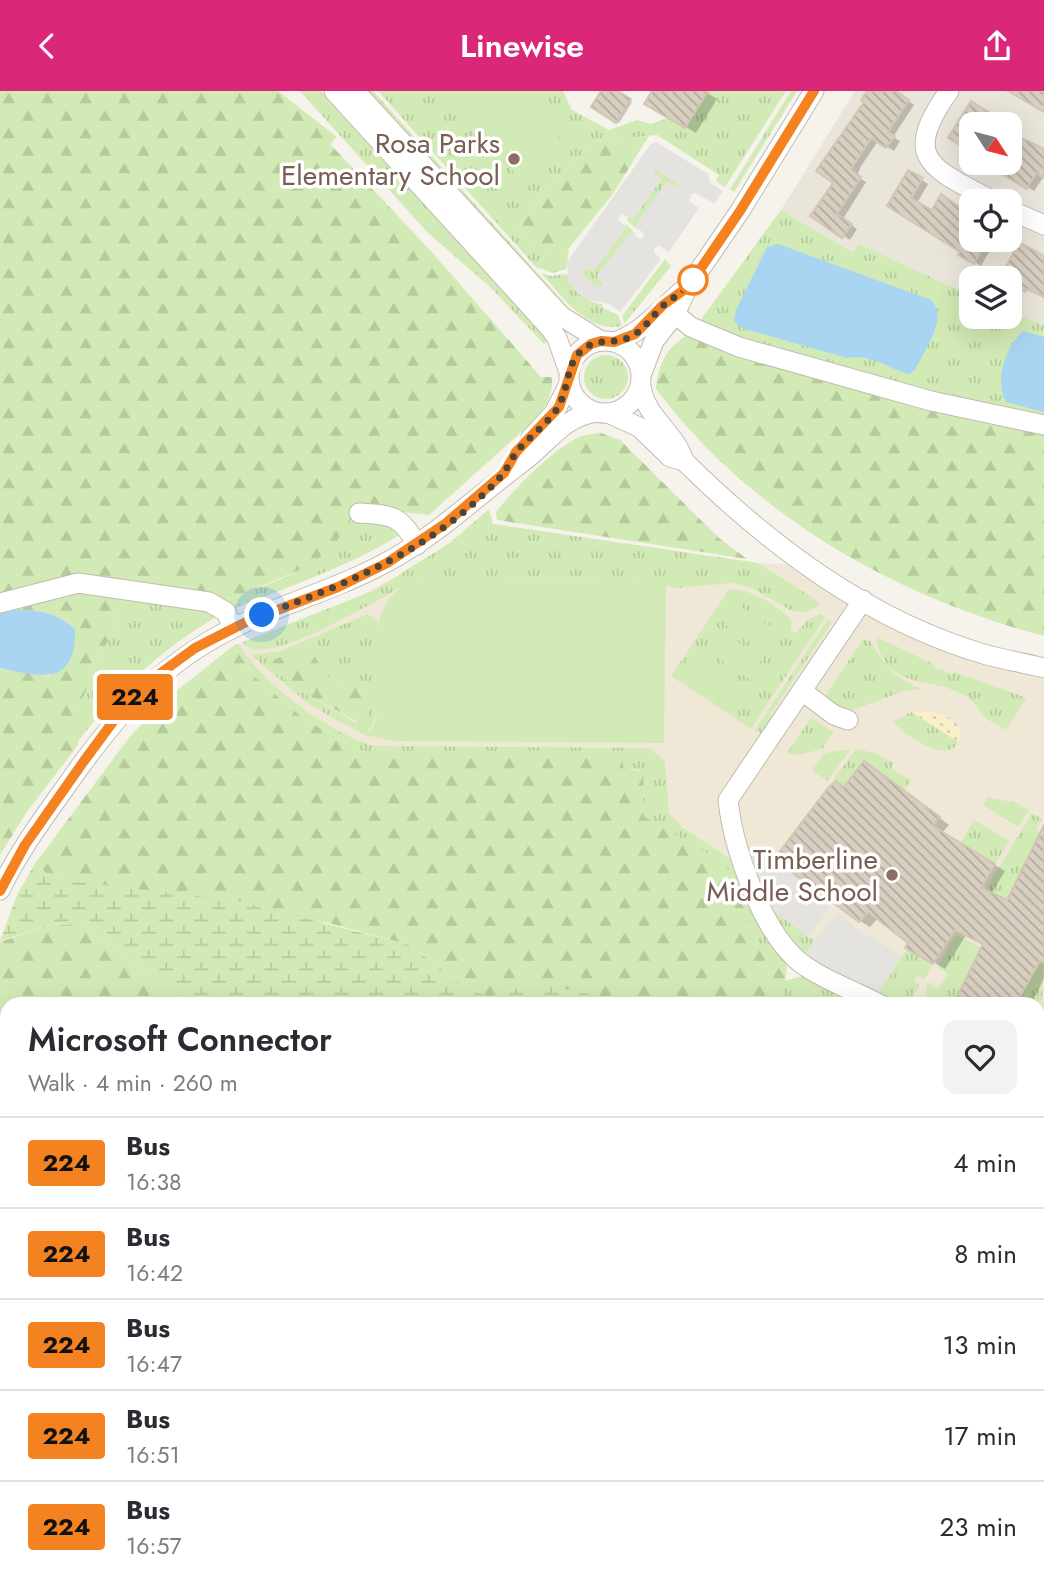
<!DOCTYPE html>
<html lang="en">
<head>
<meta charset="utf-8">
<style>
  body { margin:0; font-family:Jost,sans-serif; background:#f2f2f3; color:#2b2b33; height:100vh; display:flex; flex-direction:column; font-size:26px; white-space:nowrap }
  * { box-sizing:border-box; margin:0 }
  p { font-size:23px; color:#7c7c81 }
  .icon { flex:none; width:38px; height:38px; fill:none; stroke:currentColor; stroke-width:2; stroke-linecap:round; stroke-linejoin:round }
  .map { position:relative; flex:1; overflow:hidden }
  .details { position:absolute; left:0px; top:906px; width:1045px; height:590px; display:flex; flex-direction:column; background:#fff; border-radius:21px 21px 0 0; box-shadow:0 7px 28px #0002 }
  .details>* { flex:none }
  .badge { padding:0 14px; border-radius:5px; font-size:24px; line-height:46px }
  .needle { width:46px; rotate:126deg }
  .controls { position:absolute; left:959px; top:21px; display:grid; gap:14px }
  .controls a { display:grid; place-items:center; width:63px; height:63px; border-radius:14px; background:#fff; box-shadow:0 7px 28px #0002; font-size:35px }
  .you { position:absolute; width:35px; height:35px; margin:-18px; border:5px solid #fff; border-radius:50%; background:#1a73e8; box-shadow:0 0 0 10px #1a73e833 }
  .map>.badge { position:absolute; translate:-50% -50%; box-shadow:0 0 0 4px #fff }
  .round { display:grid; place-items:center; flex:none; width:74px; height:74px; border-radius:14px; background:#f2f2f3 }
  .head { display:flex; align-items:center; justify-content:space-between; height:119px; padding:0 28px }
  h1 { font-size:33px; font-weight:600; line-height:52px }
  ul { padding:0; list-style:none }
  li { display:flex; align-items:center; gap:21px; height:91px; padding:0 28px; border-top:2px solid #e1e1e2 }
  li div { flex:1 }
  li b { display:block; font-size:26px }
  li em { font-style:normal }
  li .badge { min-width:77px; font-weight:700; text-align:center }
  header { display:flex; justify-content:space-between; align-items:center; height:91px; padding:0 28px; background:#db2777; color:#fff; font-size:32px; font-weight:600 }
  .map>svg:first-child { display:block }
</style>
</head>
<body>
<header><svg class="icon" aria-label="back" viewBox="0 0 24 24"><path d="M15 5l-7 7 7 7"/></svg>Linewise<svg class="icon" aria-label="share" viewBox="0 0 24 24"><path d="M12 15V3M7 8l5-5 5 5M5 13v7h14v-7"/></svg></header>
<div class="map">
<svg width="1044" height="1496" viewBox="0 0 1044 1496">
  <defs>
    <pattern id="grass-tufts" width="24" height="20" patternUnits="userSpaceOnUse" patternTransform="scale(1.75)"><rect width="24" height="20" fill="#d2eab5"/><path d="M3 7l-1-3M5 7V3M7 7l1-3M15 17l-1-3M17 17v-4M19 17l1-3" fill="none" stroke="#b6ca9c"/></pattern>
    <pattern id="forest-firs" width="22" height="20" patternUnits="userSpaceOnUse" patternTransform="scale(1.75)"><rect width="22" height="20" fill="#d2eab5"/><path d="M5 1l3.5 6h-7zM16 11l3.5 6h-7z" fill="#b6ca9c"/></pattern>
    <pattern id="wetland-marsh" width="20" height="14" patternUnits="userSpaceOnUse" patternTransform="scale(1.75)"><rect width="20" height="14" fill="#d2eab5"/><path d="M1 5h8M5 5V1M11 12h8M15 12V8" fill="none" stroke="#b6ca9c"/></pattern>
    <pattern id="sand-dots" width="8" height="8" patternUnits="userSpaceOnUse" patternTransform="scale(1.75)"><rect width="8" height="8" fill="#f9efc9"/><path d="M2 2h.1M6 6h.1" fill="none" stroke="#d7cead" stroke-width="1.8" stroke-linecap="round"/></pattern>
    <pattern id="building-back-hatch" width="6" height="6" patternUnits="userSpaceOnUse" patternTransform="scale(1.75)"><rect width="6" height="6" fill="#d8cfc1"/><path d="M-1 5l2 2M0 0l6 6M5-1l2 2" fill="none" stroke="#b1aa9e"/></pattern>
  </defs>
  <rect width="100%" height="100%" fill="#f6f3ec"/>
  <path fill="#eae5da" fill-rule="evenodd" d="M855 0H1044V234L1010 221V187H971V205L860 153 854 161 781 119ZM971 33H1010V72H971ZM971 110H1010V149H971Z"/>
  <path fill="#efe8d6" d="M493 433 758 472 787 473 828 501 885 533 953 561 1044 589V978L1038 979V914L863 913 304 628 233 555 349 511Z"/>
  <path fill="url(#grass-tufts)" fill-rule="evenodd" d="M300 0H321L553 246 544 253 490 196 427 141Z
    M367 0H373L568 216 575 224 572 228Z
    M378 0H563L572 19 609 39 637 29 651 33 668 27 685 37 707 0H786L725 96 716 90 719 84 657 44 593 50 516 136C536 158 538 165 569 160L566 178 553 182 536 176Z
    M791 0H797L734 101 730 98Z
    M654 77 679 94 676 96 667 91 635 136 638 140 627 129 629 126 633 128 661 88 653 82Z
    M781 119 853 161 860 153 971 205V226H1010V221L1044 234V328L935 305 697 234Z
    M625 132 636 143 631 142 597 185 605 194 596 196 584 184 583 176 593 180 626 137Z
    M665 168 671 175 625 232 622 225Z
    M541 182 551 185 567 183C571 199 585 211 602 213L603 217 618 224 622 235C586 242 562 205 541 182Z
    M584 286a22 22 0 1 1 44 0a22 22 0 1 1-44 0Z
    M489 418 493 433 758 472 815 508 820 515 805 521 792 520 752 497 732 492 679 497 630 487 439 486C432 487 423 487 417 489 390 498 264 584 243 551L375 499 451 451Z
    M349 428H381L403 442C350 475 293 494 235 517L222 509C274 493 322 477 349 428Z
    M126 498 194 512 218 525C160 559 117 599 77 652L78 618 116 531Z
    M729 498C750 497 779 515 792 530L790 539 796 542 808 529 820 523 825 526 751 638 671 585Z
    M368 523 378 531C378 558 386 630 364 644L310 614 251 564 281 560ZM316 566C325 591 337 593 361 600L369 626 356 632 299 599 266 572Z
    M828 528 832 531 771 623 772 630 764 645 755 639Z
    M879 547 935 574 934 578 939 579 940 577 952 584 954 581 1027 607 1006 639C999 634 988 630 983 624 977 616 973 609 964 604 931 585 890 601 876 550Z
    M863 548 870 550C884 574 896 589 923 598L904 600 850 620 829 610 826 604Z
    M238 553C262 592 330 643 374 655L649 657 665 670 669 722 682 736 736 772 787 874 759 859 731 782 645 726 642 721 644 682 637 678 364 661 304 628 256 587 233 555Z
    M911 621 959 651C944 674 908 645 893 631Z
    M811 627 834 641 822 658 798 664 787 662Z
    M851 658 827 690 812 679 825 662Z
    M856 658 875 662 894 672 891 677 911 689 904 700 844 696 833 689Z
    M988 706 1016 712 1029 719 1018 736 983 714Z
    M1032 722 1042 728 1036 739 1040 742 1007 809 985 799Z
    M974 729 1009 750 995 773 961 752Z
    M770 817 815 850 804 865 799 861Z
    M956 844 981 857 953 913H918L920 910 926 912 927 891 938 898 948 883 937 876Z
    M907 858 933 873 924 889 917 885 914 890 920 894 908 913H896L877 904Z
    M1040 870 1044 872 1042 909 1034 913 1015 914Z
    M807 884 863 913H826L818 909 805 913 783 914 784 890Z"/>
  <path fill="url(#forest-firs)" d="M0 0H278L337 46 330 53 430 159 541 286H552C553 302 547 314 537 327L429 424 357 416 337 450 311 474 245 502 222 509 126 498 116 531 78 618V654L26 722 0 764V577L50 585 75 538C52 517 29 519 0 519Z
    M649 45 612 104 566 161C537 165 534 156 516 136L593 50Z
    M689 243 1044 339V545C893 505 750 423 656 298 658 274 667 255 689 243Z
    M601 342 620 349 719 447 747 468 497 429 496 421C514 398 552 359 579 346 585 343 594 343 601 342Z
    M233 555 256 587 304 628 364 661 623 666V676L644 682 642 721 645 726 718 768 731 782 759 859 787 874 783 913H586L589 903 534 892 488 906 460 892 409 854 329 832 70 790 51 785 34 774 131 644 175 601Z
    M301 558 312 561C322 575 322 586 340 594L348 590C362 596 366 611 369 626L364 634 299 599 266 572Z
    M80 833 189 913 7 914V1489H671L677 1496H0V851L50 834Z
    M1044 985V1496H748L759 1489H1038V986Z"/>
  <path fill="url(#wetland-marsh)" d="M34 774 51 785 70 790 239 810 409 854 460 892 488 906 534 892 590 903 586 914 189 913 80 833 50 834 0 850 17 804Z
    M671 1489H759L748 1496H677Z"/>
  <path fill="url(#sand-dots)" d="M911 621C930 619 950 622 961 638L959 651Z"/>
  <path fill="#d2eab5" d="M432 0H532L569 36 519 86Z
    M439 486 630 487 666 494 664 652 396 650 364 644 372 639 376 627C382 570 355 490 439 486Z
    M737 513 780 542 767 562 724 533Z
    M720 539 762 568 749 588 706 559Z
    M702 566 745 594 731 615 689 586Z"/>
  <path fill="#e5e3e0" fill-rule="evenodd" d="M656 51 708 83 710 92 723 100 714 113 696 102 692 103 689 110 699 117 669 161 659 154 655 157 654 161 661 168 620 221 609 213 584 208 568 190 567 171 650 54ZM654 78 679 94 676 96 667 91 635 136 644 142 643 146 640 148 631 141 597 185 605 194 596 196 584 184 583 176 593 180 627 136 618 129 622 123 633 129 661 88 653 82Z
    M743 751 771 772 774 768 810 795 807 799 830 816 808 846 770 817Z
    M837 821 856 837 902 865 877 904 804 865Z"/>
  <path fill="#a9d4f2" d="M778 153 931 209C949 227 924 260 915 279L909 283C886 277 872 262 847 267L742 237 734 230 736 219 767 156Z
    M1023 240 1044 246V321L1006 311C994 291 1005 256 1023 240Z
    M0 519C29 519 52 517 75 538 76 596 41 586 0 577Z"/>
  <path fill="#0003" d="M603 0H615L632 11 619 32 593 16Z
    M654 0H704L717 8 696 42 647 12Z
    M869 0H894L914 14 893 46 900 50 894 60 878 50 861 75 857 85 866 91 843 128 857 138 850 149 813 124 836 91Z
    M972 12 997 28 994 33H971V60L951 47Z
    M1010 43 1044 62V85L1034 100 990 72H1010Z
    M909 81 928 93 917 112 933 121 942 105 971 122V149H996L981 175 889 115Z
    M875 678 949 734 942 742 1005 780 991 803 1007 811 1044 741V887L1031 914H955L985 853 966 844 945 878 908 856 910 852 878 827 870 836 860 830 845 697Z"/>
  <path fill="url(#building-back-hatch)" stroke="#d3c7b4" stroke-width="2" d="M601 0H618L631 8 616 32 591 16Z
    M652 0H708L685 37 644 13Z
    M867 0H896L909 9 888 41 895 45 886 57 871 47 855 72 851 79 861 86 837 123 852 133 842 147 810 125 833 92 816 80 864 11 861 9Z
    M1008 0H1044V21Z
    M971 10 992 23 985 33H971V61L948 47Z
    M1010 41 1044 58V87L1036 82 1027 98 983 72H1010Z
    M908 79 923 87 911 107 932 119 941 103 971 124V149H987L974 173 958 164 960 161 887 115Z
    M1019 151 1044 165V206L1027 198 1025 201 1010 193V187H1000Z
    M864 670 940 726 933 735 995 773 981 797 1007 809 1044 734V872L1040 870 1015 914H953L983 853 955 839 933 873 905 857 908 852 868 821 859 831 774 768 828 697 836 690 844 696Z"/>
  <g fill="none" stroke-linecap="round" stroke-linejoin="round">
    <g stroke="#c2bbae" stroke-width="21">
      <path id="minor" d="M334 0 550 237 557 247 569 281
        M355 0 561 225 601 250
        M949 0C900 69 932 77 993 110
        M1010 119 1044 134
        M675 223 691 236 739 256 931 310 1044 334
        M569 286a36 36 0 1 1 72 0a36 36 0 1 1-72 0Z
        M614 251C644 242 662 215 687 196
        M642 282 654 250 675 223 688 196 740 120 814 0
        M641 295C645 326 675 341 684 370
        M608 322 639 336 670 366 684 370C769 454 869 530 987 564 1005 569 1025 572 1044 577
        M530 348 554 322 569 293
        M359 422C391 424 400 423 417 454
        M863 509 728 709C733 756 760 834 795 867 815 886 856 900 881 914
        M0 512 78 492 209 511 226 521 233 537
        M802 600 834 624 848 629
        M0 799C17 764 39 733 62 701 114 626 161 569 246 531 310 502 365 490 424 448 459 424 490 395 524 370 549 351 564 325 597 321
        M1038 971 1044 970"/>
    </g>
    <use href="#minor" stroke="#fff" stroke-width="19"/>
  </g>
  <g fill="none" stroke-linecap="round" stroke-linejoin="round">
    <g stroke="#fff" stroke-width="16">
      <path id="line" d="M0 800 25 754 84 670 115 628 158 584 195 557 246 531 338 496 387 472 445 433 504 382 516 361 559 316 577 264 591 253 601 250 614 251 635 243 663 214 688 196 740 120 814 0"/>
    </g>
    <use href="#line" stroke="#f58220" stroke-width="10"/>
    <path stroke="#4b4439" stroke-width="7" stroke-dasharray="0 12.6" d="M262 524C350 492 440 455 503 383 508 376 512 367 517 360 529 347 543 336 554 322 570 302 564 276 581 260 596 246 613 254 630 246 645 239 653 223 665 213 675 205 686 199 693 189"/>
  </g>
  <g fill="#8d6e63" stroke="#fff" stroke-width="2.5">
    <circle cx="514" cy="68" r="7"/>
    <circle cx="892" cy="784" r="7"/>
  </g>
  <circle fill="#fff" stroke="#f58220" stroke-width="3.5" cx="693" cy="189" r="14"/>
  <g text-anchor="middle" dominant-baseline="central" stroke-width="7" stroke-linejoin="round" paint-order="stroke">
    <g font-size="28" fill="#785e54" stroke="#fff" text-anchor="end">
      <text x="500" y="52">Rosa Parks<tspan x="500" dy="32">Elementary School</tspan></text>
      <text x="878" y="768">Timberline<tspan x="878" dy="32">Middle School</tspan></text>
    </g>
  </g>
</svg>
<div class="controls">
<a><svg class="needle" viewBox="-14 -14 28 28"><path d="M0-13l5 13h-10z" fill="#e53935"/><path d="M0 13l5-13h-10z" fill="#7c7c81"/></svg></a>
<a><svg class="icon" aria-label="locate" viewBox="0 0 24 24"><circle cx="12" cy="12" r="6"/><path d="M12 2v4M12 18v4M2 12h4M18 12h4"/></svg></a>
<a><svg class="icon" aria-label="layers" viewBox="0 0 24 24"><path d="M12 4l9 5-9 5-9-5zM3 14l9 5 9-5"/></svg></a>
</div>
<div class="you" style="left:262px;top:524px"></div>
<b class="badge" style="left:135px;top:606px;background:#f58220;color:#111">224</b>
<section class="details">
<div class="head"><div><h1>Microsoft Connector</h1><p>Walk · 4 min · 260 m</p></div><a class="round"><svg class="icon" aria-label="heart" viewBox="0 0 24 24"><path d="M12 20l-8-8c-3-5 5-10 8-4 3-6 11-1 8 4z"/></svg></a></div>
<ul>
<li><span class="badge" style="background:#f58220;color:#111">224</span><div><b>Bus</b><p>16:38</p></div><em>4 min</em></li>
<li><span class="badge" style="background:#f58220;color:#111">224</span><div><b>Bus</b><p>16:42</p></div><em>8 min</em></li>
<li><span class="badge" style="background:#f58220;color:#111">224</span><div><b>Bus</b><p>16:47</p></div><em>13 min</em></li>
<li><span class="badge" style="background:#f58220;color:#111">224</span><div><b>Bus</b><p>16:51</p></div><em>17 min</em></li>
<li><span class="badge" style="background:#f58220;color:#111">224</span><div><b>Bus</b><p>16:57</p></div><em>23 min</em></li>
</ul>
</section>
</div>
</body>
</html>
